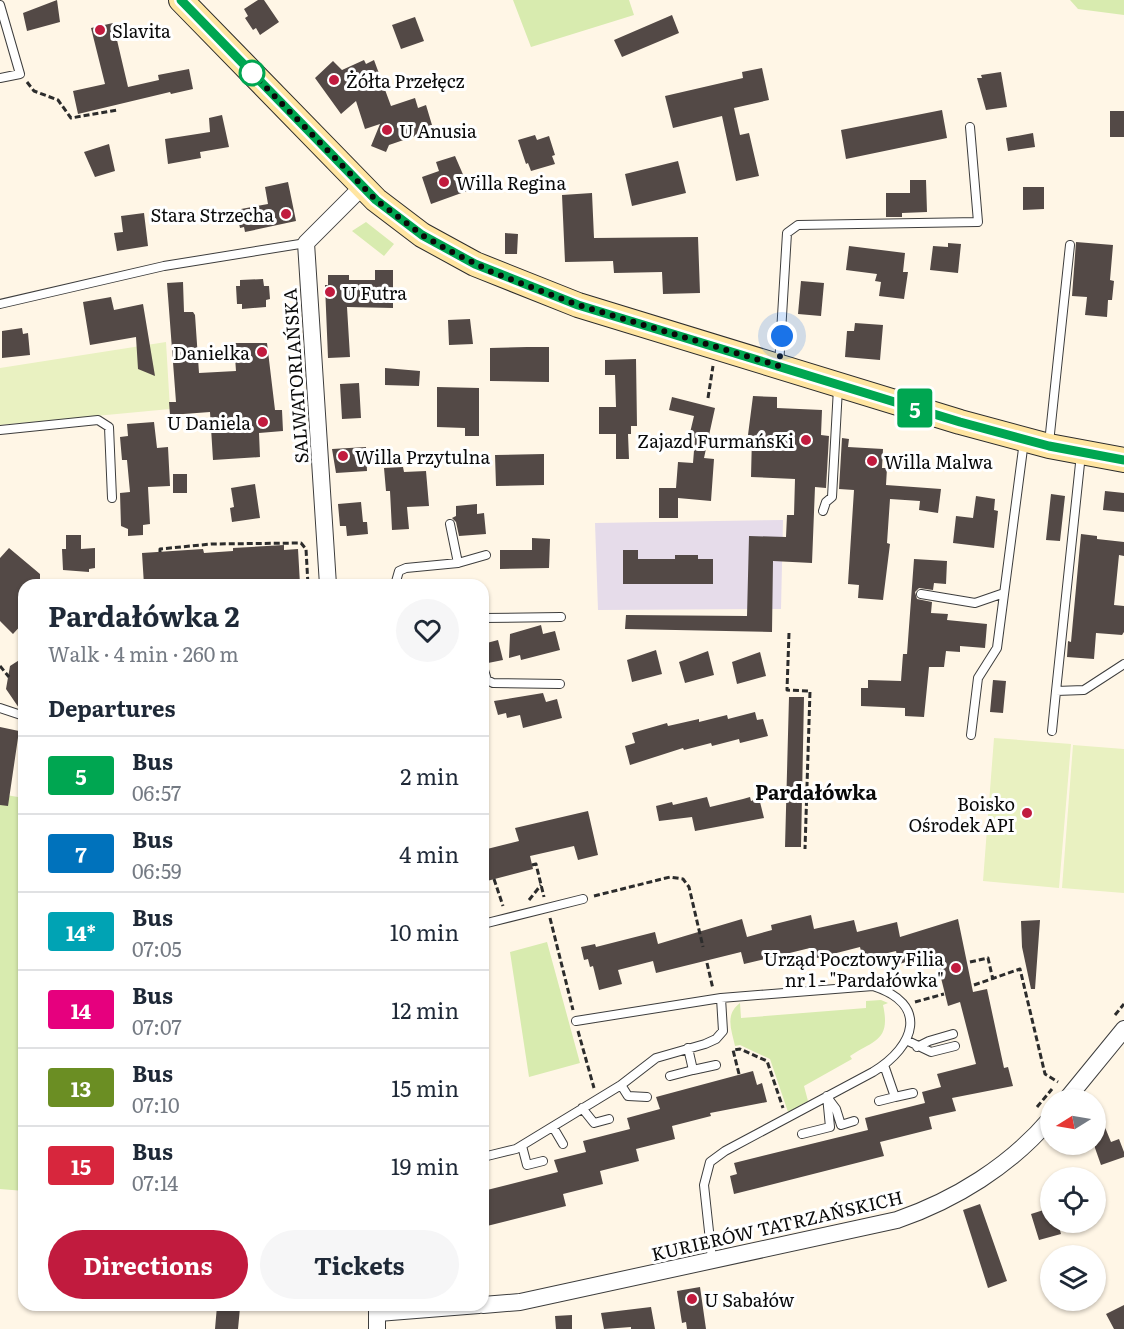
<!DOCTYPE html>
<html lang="en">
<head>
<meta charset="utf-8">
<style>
  body { margin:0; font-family:Literata,serif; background:#f6f6f7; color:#1f2937; height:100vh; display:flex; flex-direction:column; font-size:22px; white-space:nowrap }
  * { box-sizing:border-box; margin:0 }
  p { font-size:20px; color:#747a83 }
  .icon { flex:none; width:33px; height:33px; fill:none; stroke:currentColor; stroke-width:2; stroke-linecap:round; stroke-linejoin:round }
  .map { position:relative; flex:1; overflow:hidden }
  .details { position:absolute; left:18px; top:579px; width:471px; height:732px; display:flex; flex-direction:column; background:#fff; border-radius:18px; box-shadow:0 2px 4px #0004 }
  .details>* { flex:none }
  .badge { padding:0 12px; border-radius:4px; font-size:21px; line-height:39px }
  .needle { width:39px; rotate:259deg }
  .fabs { position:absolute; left:1040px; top:1089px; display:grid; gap:12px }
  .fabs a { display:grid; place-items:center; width:66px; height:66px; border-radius:50%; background:#fff; box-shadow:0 2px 4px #0004; font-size:30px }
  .you { position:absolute; width:30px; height:30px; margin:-15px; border:4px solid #fff; border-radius:50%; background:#1a73e8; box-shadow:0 0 0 9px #1a73e833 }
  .map>.badge { position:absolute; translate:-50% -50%; box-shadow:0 0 0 3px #fff }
  h2 { padding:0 30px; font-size:22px; line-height:54px }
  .round { display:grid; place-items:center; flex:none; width:63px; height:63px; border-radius:32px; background:#f6f6f7 }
  .overview { display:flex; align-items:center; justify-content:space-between; height:102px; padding:0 30px }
  h1 { font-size:28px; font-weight:700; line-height:45px }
  .action { display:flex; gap:12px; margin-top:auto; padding:12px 30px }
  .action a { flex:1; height:69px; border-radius:36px; background:#c11b3e; color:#fff; font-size:24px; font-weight:700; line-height:69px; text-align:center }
  .action a+a { background:#f6f6f7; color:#1f2937 }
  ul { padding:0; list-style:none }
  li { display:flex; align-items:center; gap:18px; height:78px; padding:0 30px; border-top:2px solid #e0e1e3 }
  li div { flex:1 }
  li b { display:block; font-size:22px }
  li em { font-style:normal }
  li .badge { min-width:66px; font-weight:700; text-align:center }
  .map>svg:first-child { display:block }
</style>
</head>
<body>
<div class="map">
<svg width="1124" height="1329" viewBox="0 0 1124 1329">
  <rect width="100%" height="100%" fill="#fff6e6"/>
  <path fill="#e6dcea" d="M783 520 781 609 598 610 595 523Z"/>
  <path fill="#d8ebaf" d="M513 0H629L634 15 531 47Z
    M1070 0H1124V15L1078 9Z
    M366 222 394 244 384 256 352 231Z
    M0 794 24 798V1191L0 1189Z
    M547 942 580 1063 529 1077 510 952Z
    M881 1000 888 1003 883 1005C891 1041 874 1040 850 1056L852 1059 804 1086 808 1101 788 1112 770 1059 740 1045 735 1046C732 1031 724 1015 740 1003L741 1018 866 1008V1001Z"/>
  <path fill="#e9f1c1" d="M166 342 170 409 0 425V368Z
    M994 738 1071 744 1059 888 983 881Z
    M1073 745 1124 749V893L1062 888Z"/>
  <path fill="#534946" d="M57 0 60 22 27 31 23 13Z
    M258 0H264L279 22 260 35 256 28 253 30 245 18 248 16 244 9Z
    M672 15 679 33 622 57 614 40Z
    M415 17 424 41 401 49 392 25Z
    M113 23 128 87 159 80 158 75 189 69 193 89 171 94 170 92 78 114 73 91 105 84 91 28Z
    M364 60 366 64 374 60 391 106 415 98 418 108 426 105 432 125 425 127 427 132 389 145 386 152 371 146 380 124 365 129 356 101 341 114 315 78 333 61 342 70Z
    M762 68 769 100 734 108 740 135 749 133 759 176 736 181 722 116 673 128 665 96 743 78 742 72Z
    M1001 72 1007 107 986 110 977 78H982L981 75Z
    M942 110 947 138 846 159 841 130Z
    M1110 111H1124V137H1110Z
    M222 115 229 147 200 152 201 158 168 164 165 139 210 132 209 118Z
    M1033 133 1035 147 1008 151 1006 138Z
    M535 135 537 140 549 136 555 155 552 156 555 164 531 171 528 163 526 164 518 140Z
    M109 144 115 171 95 177 84 152Z
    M455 156 468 186 465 187 467 191 431 204 422 177 439 171 436 162Z
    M678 161 686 193 632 206 625 174Z
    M910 180H926L927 212 902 213V217H886V193H910Z
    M288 182 296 221 245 232 244 227 240 228 237 214 241 213V209L268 204 265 187Z
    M1023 187H1044V209L1023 210Z
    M592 193 594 238 698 237 700 293 663 294 662 272 614 273 613 261 565 262 562 195Z
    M144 213 148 246 117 251 114 233 123 232 121 216Z
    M505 233 518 234 517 254H505Z
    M1076 242 1113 245 1110 280 1114 281 1112 300H1108L1107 317 1085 315 1087 297 1072 296Z
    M948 243 961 244 958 273 930 270 933 246 948 247Z
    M849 246 905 253 903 272H908L904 299 879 296 881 282 875 281 877 274 846 270Z
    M375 270H393V308L347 307 350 357 328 358 325 285H328V275H349V280H375Z
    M263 279 264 286H269L270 299 266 300V307L242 309V304H237L236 286H240V280Z
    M801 281 824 283 821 316 798 314Z
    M183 282 184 312H193L195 315 199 373 236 371 234 343H267L275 410H282L283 431 259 433 260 457 213 460 210 412 170 415 169 402H176L167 283Z
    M111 297 114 310 143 304 155 376 138 369 136 337 90 345 83 302Z
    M470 319 473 344 449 345 448 320Z
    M855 323 883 325 880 360 845 357 847 331H854Z
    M22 328 23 334 28 333 30 355 2 358V331Z
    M527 347H549V382L490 381V348Z
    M636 359 637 426H631V434H628L629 459H616V434H599V407H616L615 375H605V360Z
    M385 368 420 371 419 386 385 385Z
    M359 383 361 418 342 419 340 384Z
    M437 387 479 388V436H465V428L437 427Z
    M753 396 777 397V408L822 410 821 435 829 436 826 488 815 487 812 563 773 561 772 632 625 629 626 615 747 616 749 536 786 537 787 515H794L795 479 751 477 752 436 748 435Z
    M672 397 715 408 704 458 714 459 711 501 678 498V518H659V488H676L678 462 693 463 695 438 689 437 694 416 669 410Z
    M154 422 157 448 168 447 170 486 148 487 150 524 143 525V535L128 536V529L121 526 120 493 130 492 127 460H122L120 437 128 436 127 424Z
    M842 438 849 439 848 447 883 449 882 468H887L886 485 941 489 938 513 919 510 920 501 890 499 887 543 890 544 883 600 858 598 859 585 848 584 854 490 839 489Z
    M366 447 367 471 336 473 332 449Z
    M544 454V485L496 486 495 455Z
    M403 467 404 472 426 471 429 506 407 507 409 529 392 530 390 491H386L384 468Z
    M173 474H187V493H173Z
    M255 484 260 518 232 522 230 508 234 507 231 488Z
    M1105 491 1124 493V512L1103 510Z
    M1051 494 1065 496 1060 541 1046 540Z
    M976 496 995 499 994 510 998 511 994 548 953 543 956 516 973 518Z
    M361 502 363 522H367L368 534 347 536 346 526H340L338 504Z
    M477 504V514L484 513 486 534 459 536 456 522 452 518 456 516V506Z
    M1081 534 1097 536V539L1124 542V556L1119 555 1114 605 1124 606V632L1122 635 1096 633 1094 659 1067 657 1068 641 1071 642Z
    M66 535H81V549L95 548V568L89 569V572L63 570 62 549H66Z
    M532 538 550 539 549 568 500 569V550H532Z
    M284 545V550L298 549 300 584 144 585 142 553 203 549 204 553 233 551V548Z
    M9 548 40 574V585H24V622L13 634 0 621V558Z
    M623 550H638V559H675V555H698V559H713V584H623Z
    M914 559 947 561 946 584 934 583 933 590 919 588 915 592 917 599 932 602 931 613 948 614 947 620 987 624 985 648 960 646V652L946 651 944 667H929L924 717 905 716V708L861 706V688H868V680L901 681 903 654H907Z
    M541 625 543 634 555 631 560 650 521 660 520 655 509 658 510 634Z
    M498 640 503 660 488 663 483 644Z
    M656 650 662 674 632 682 627 660Z
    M708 651 714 675 685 683 679 662Z
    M760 652 766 676 737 684 732 662Z
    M24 657V709L19 708 6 689 10 666Z
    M993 680 1006 681 1003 713 990 712Z
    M543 693 546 702 557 699 562 718 523 728 520 715 507 718 506 713 498 715 494 701Z
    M789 697H804L801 847H785Z
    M755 712 757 720 763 719 768 736 740 743 739 739 712 746 711 743 684 750 683 748 630 765 625 746 635 743 632 733 667 723 668 726 699 719V722L727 715 728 719Z
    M0 727 19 731 8 806 0 805Z
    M707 797 710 807 743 799 750 797 751 801 759 798 764 818 695 831 692 817 659 821 656 806 672 802 673 805Z
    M588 811 598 855 578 860 574 846 530 856 533 869 483 882V850L519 841 515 828Z
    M811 915 814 929 854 920 857 932 897 922 900 937 958 919 973 992 987 989 1004 1068 1008 1067 1013 1086 952 1098 956 1111 929 1117 932 1129 880 1142 884 1156 734 1194 730 1176 737 1174 734 1163 868 1130 865 1118 925 1103 922 1092 941 1087 937 1074 976 1064 960 1002 948 1006 935 954 899 964 896 951 863 959 860 947 813 959 810 948 744 964 741 952 656 973 653 961 618 970 622 984 599 990 593 966 590 967 588 959 584 960 581 947 595 944 596 947 655 932 658 944 742 919 747 937 772 930 771 925Z
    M1040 920 1035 989H1031L1022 947 1021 921Z
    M753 1071 757 1085 762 1083 767 1102 710 1113 711 1116 672 1126 675 1139 636 1149 639 1161 600 1171 603 1184 563 1194 566 1206 483 1227V1191L558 1172 554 1160 586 1152 583 1141 630 1129 627 1118 660 1109 656 1097Z
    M1095 1103 1111 1142 1119 1139 1124 1152V1157L1101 1165 1095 1148Z
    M980 1204 1007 1281 988 1288 963 1210Z
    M1050 1208V1222H1058L1061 1234 1039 1240 1031 1214Z
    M700 1287 706 1329H687L686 1322 682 1323 677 1291Z
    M1124 1305V1329H1114L1106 1314Z
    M217 1306 240 1308 238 1329H215Z
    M651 1307 655 1329H631V1327L604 1329 601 1313Z
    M572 1315V1329H556L555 1316Z"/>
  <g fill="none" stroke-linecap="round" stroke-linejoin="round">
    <g stroke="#3d3d3d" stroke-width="10">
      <path id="lane" d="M0 5 20 74 0 78
        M0 304 164 266 306 243
        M779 366 787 233 798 225 978 222 970 127
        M0 430 98 420 109 427 112 498
        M1049 443 1070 245
        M1081 454 1056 691 1084 690 1124 664
        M823 511 826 502 832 497 838 388
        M450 524 458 563
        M395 585 399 571 406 568 458 563 486 555
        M921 594 975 603 1004 593
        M483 618 561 617
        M483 667 487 680 493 683 560 684
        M0 708 24 716
        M1052 731 1056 691
        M971 735 978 678 997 648 1024 441
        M483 924 583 899
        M576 1021 721 998 873 986C929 1004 916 1046 873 1072L725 1151 710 1162 704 1185 712 1259
        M908 1041 931 1052 955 1046
        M917 1047 929 1041 953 1034
        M693 1070 716 1065
        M670 1076 693 1070 688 1048
        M621 1085 628 1096 647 1097
        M827 1097 836 1109 841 1125 854 1121
        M895 1097 913 1093
        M879 1101 895 1097 884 1065
        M582 1108 594 1123 609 1119
        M553 1127 563 1144
        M802 1134 830 1127 827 1096
        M522 1146 527 1165 543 1161
        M483 1157 516 1149 621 1085 656 1058 705 1044 716 1039 723 1031 721 998"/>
    </g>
    <g stroke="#3d3d3d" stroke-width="18">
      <path id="street" d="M328 585 306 243 362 187
        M1066 1100 1124 1029
        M483 1305 520 1302 897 1220C955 1200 1010 1166 1050 1119
        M378 1313 479 1305
        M377 1329V1305"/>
    </g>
    <g stroke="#2c2c2c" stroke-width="26">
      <path id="secondary" d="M181 0 376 200 422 235 475 264 578 305 960 422 1049 446 1124 460"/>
    </g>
    <path stroke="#2c2c2c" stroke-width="3" stroke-dasharray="6 3" stroke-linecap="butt" d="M27 82 34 91 58 100 71 118 117 110
      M708 398 713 366
      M160 552V549L211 544 301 543 306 549 308 585
      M789 633 787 690 810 691 805 849
      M0 666 9 677
      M532 865 536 864 544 897
      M494 879 503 906
      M594 896 670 877 683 879 689 887 703 947
      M529 900 541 885
      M550 918 573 1010
      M970 962 988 958 993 980
      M707 963 713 989
      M974 985 1020 969 1045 1074 1058 1082
      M915 1002 944 994
      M1115 1015 1124 1004
      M578 1031 594 1088
      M739 1074 733 1050 740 1049 767 1061 783 1108
      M1037 1107 1052 1089"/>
    <use href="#lane" stroke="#fff" stroke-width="8"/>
    <use href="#street" stroke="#fff" stroke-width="16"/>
    <use href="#secondary" stroke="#ffe5a1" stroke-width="24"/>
  </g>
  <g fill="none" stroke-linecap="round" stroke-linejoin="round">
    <g stroke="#fff" stroke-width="14">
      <path id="line" d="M181 0 376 200 422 235 475 264 578 305 960 422 1049 446 1124 460"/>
    </g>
    <use href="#line" stroke="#00a651" stroke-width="9"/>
    <path stroke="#0a0a0a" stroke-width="6" stroke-dasharray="0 10.8" d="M252 73 376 200 422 235 448 250 492 272 578 305 779 366 782 336"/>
  </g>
  <g fill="#c11b3e" stroke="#fff" stroke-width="2">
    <circle cx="100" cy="30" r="6"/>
    <circle cx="334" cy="80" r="6"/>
    <circle cx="387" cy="130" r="6"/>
    <circle cx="444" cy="182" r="6"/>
    <circle cx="286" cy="214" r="6"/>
    <circle cx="330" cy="292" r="6"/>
    <circle cx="262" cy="352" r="6"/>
    <circle cx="263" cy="422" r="6"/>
    <circle cx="806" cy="440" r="6"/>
    <circle cx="343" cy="456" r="6"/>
    <circle cx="872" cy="461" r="6"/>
    <circle cx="1027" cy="813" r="6"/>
    <circle cx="956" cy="968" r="6"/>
    <circle cx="692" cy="1299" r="6"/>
  </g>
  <circle fill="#fff" stroke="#00a651" stroke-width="3" cx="252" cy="73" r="12"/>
  <g text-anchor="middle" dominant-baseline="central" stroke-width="6" stroke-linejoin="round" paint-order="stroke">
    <g font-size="18" fill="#0a0a0a" stroke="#fff" text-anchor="start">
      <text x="112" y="30">Slavita</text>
      <text x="346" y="80">Żółta Przełęcz</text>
      <text x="399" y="130">U Anusia</text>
      <text x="456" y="182">Willa Regina</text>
      <text x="274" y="214" text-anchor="end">Stara Strzecha</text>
      <text x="342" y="292">U Futra</text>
      <text x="250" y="352" text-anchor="end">Danielka</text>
      <text x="251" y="422" text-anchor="end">U Daniela</text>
      <text x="794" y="440" text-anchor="end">Zajazd FurmańsKi</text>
      <text x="355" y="456">Willa Przytulna</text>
      <text x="884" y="461">Willa Malwa</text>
      <text x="1015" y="803" text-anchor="end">Boisko<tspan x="1015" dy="21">Ośrodek API</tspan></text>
      <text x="944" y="958" text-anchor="end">Urząd Pocztowy Filia<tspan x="944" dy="21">nr 1 - "Pardałówka"</tspan></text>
      <text x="704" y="1299">U Sabałów</text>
    </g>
    <g font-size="18" fill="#0a0a0a" stroke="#fff">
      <text transform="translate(295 376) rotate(-94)">SALWATORIAŃSKA</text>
      <text transform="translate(777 1225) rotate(-13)">KURIERÓW TATRZAŃSKICH</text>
    </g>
    <g font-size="20" font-weight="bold" fill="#0a0a0a" stroke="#fff">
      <text x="816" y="791">Pardałówka</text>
    </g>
  </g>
</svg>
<div class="fabs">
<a><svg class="needle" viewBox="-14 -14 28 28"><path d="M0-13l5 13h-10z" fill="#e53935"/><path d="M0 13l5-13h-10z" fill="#747a83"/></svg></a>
<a><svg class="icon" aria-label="locate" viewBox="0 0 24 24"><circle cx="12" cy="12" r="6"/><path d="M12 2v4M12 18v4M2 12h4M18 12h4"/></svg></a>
<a><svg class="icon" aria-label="layers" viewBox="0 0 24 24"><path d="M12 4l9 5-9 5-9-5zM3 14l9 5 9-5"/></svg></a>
</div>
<div class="you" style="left:782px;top:336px"></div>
<b class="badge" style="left:915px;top:408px;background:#00a651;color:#fff">5</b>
<section class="details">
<div class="overview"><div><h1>Pardałówka 2</h1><p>Walk · 4 min · 260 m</p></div><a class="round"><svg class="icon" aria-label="heart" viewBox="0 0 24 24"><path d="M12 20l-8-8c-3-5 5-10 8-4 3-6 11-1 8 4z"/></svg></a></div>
<h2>Departures</h2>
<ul>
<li><span class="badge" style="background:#00a651;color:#fff">5</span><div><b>Bus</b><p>06:57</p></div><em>2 min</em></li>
<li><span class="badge" style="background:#0072bc;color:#fff">7</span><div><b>Bus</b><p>06:59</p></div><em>4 min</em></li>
<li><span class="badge" style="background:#00a3b4;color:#fff">14*</span><div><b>Bus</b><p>07:05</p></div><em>10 min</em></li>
<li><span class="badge" style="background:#e6007e;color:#fff">14</span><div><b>Bus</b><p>07:07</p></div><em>12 min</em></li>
<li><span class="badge" style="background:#6b8e23;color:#fff">13</span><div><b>Bus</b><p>07:10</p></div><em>15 min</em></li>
<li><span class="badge" style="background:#d7263d;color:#fff">15</span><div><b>Bus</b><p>07:14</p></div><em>19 min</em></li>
</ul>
<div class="action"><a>Directions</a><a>Tickets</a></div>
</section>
</div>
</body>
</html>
